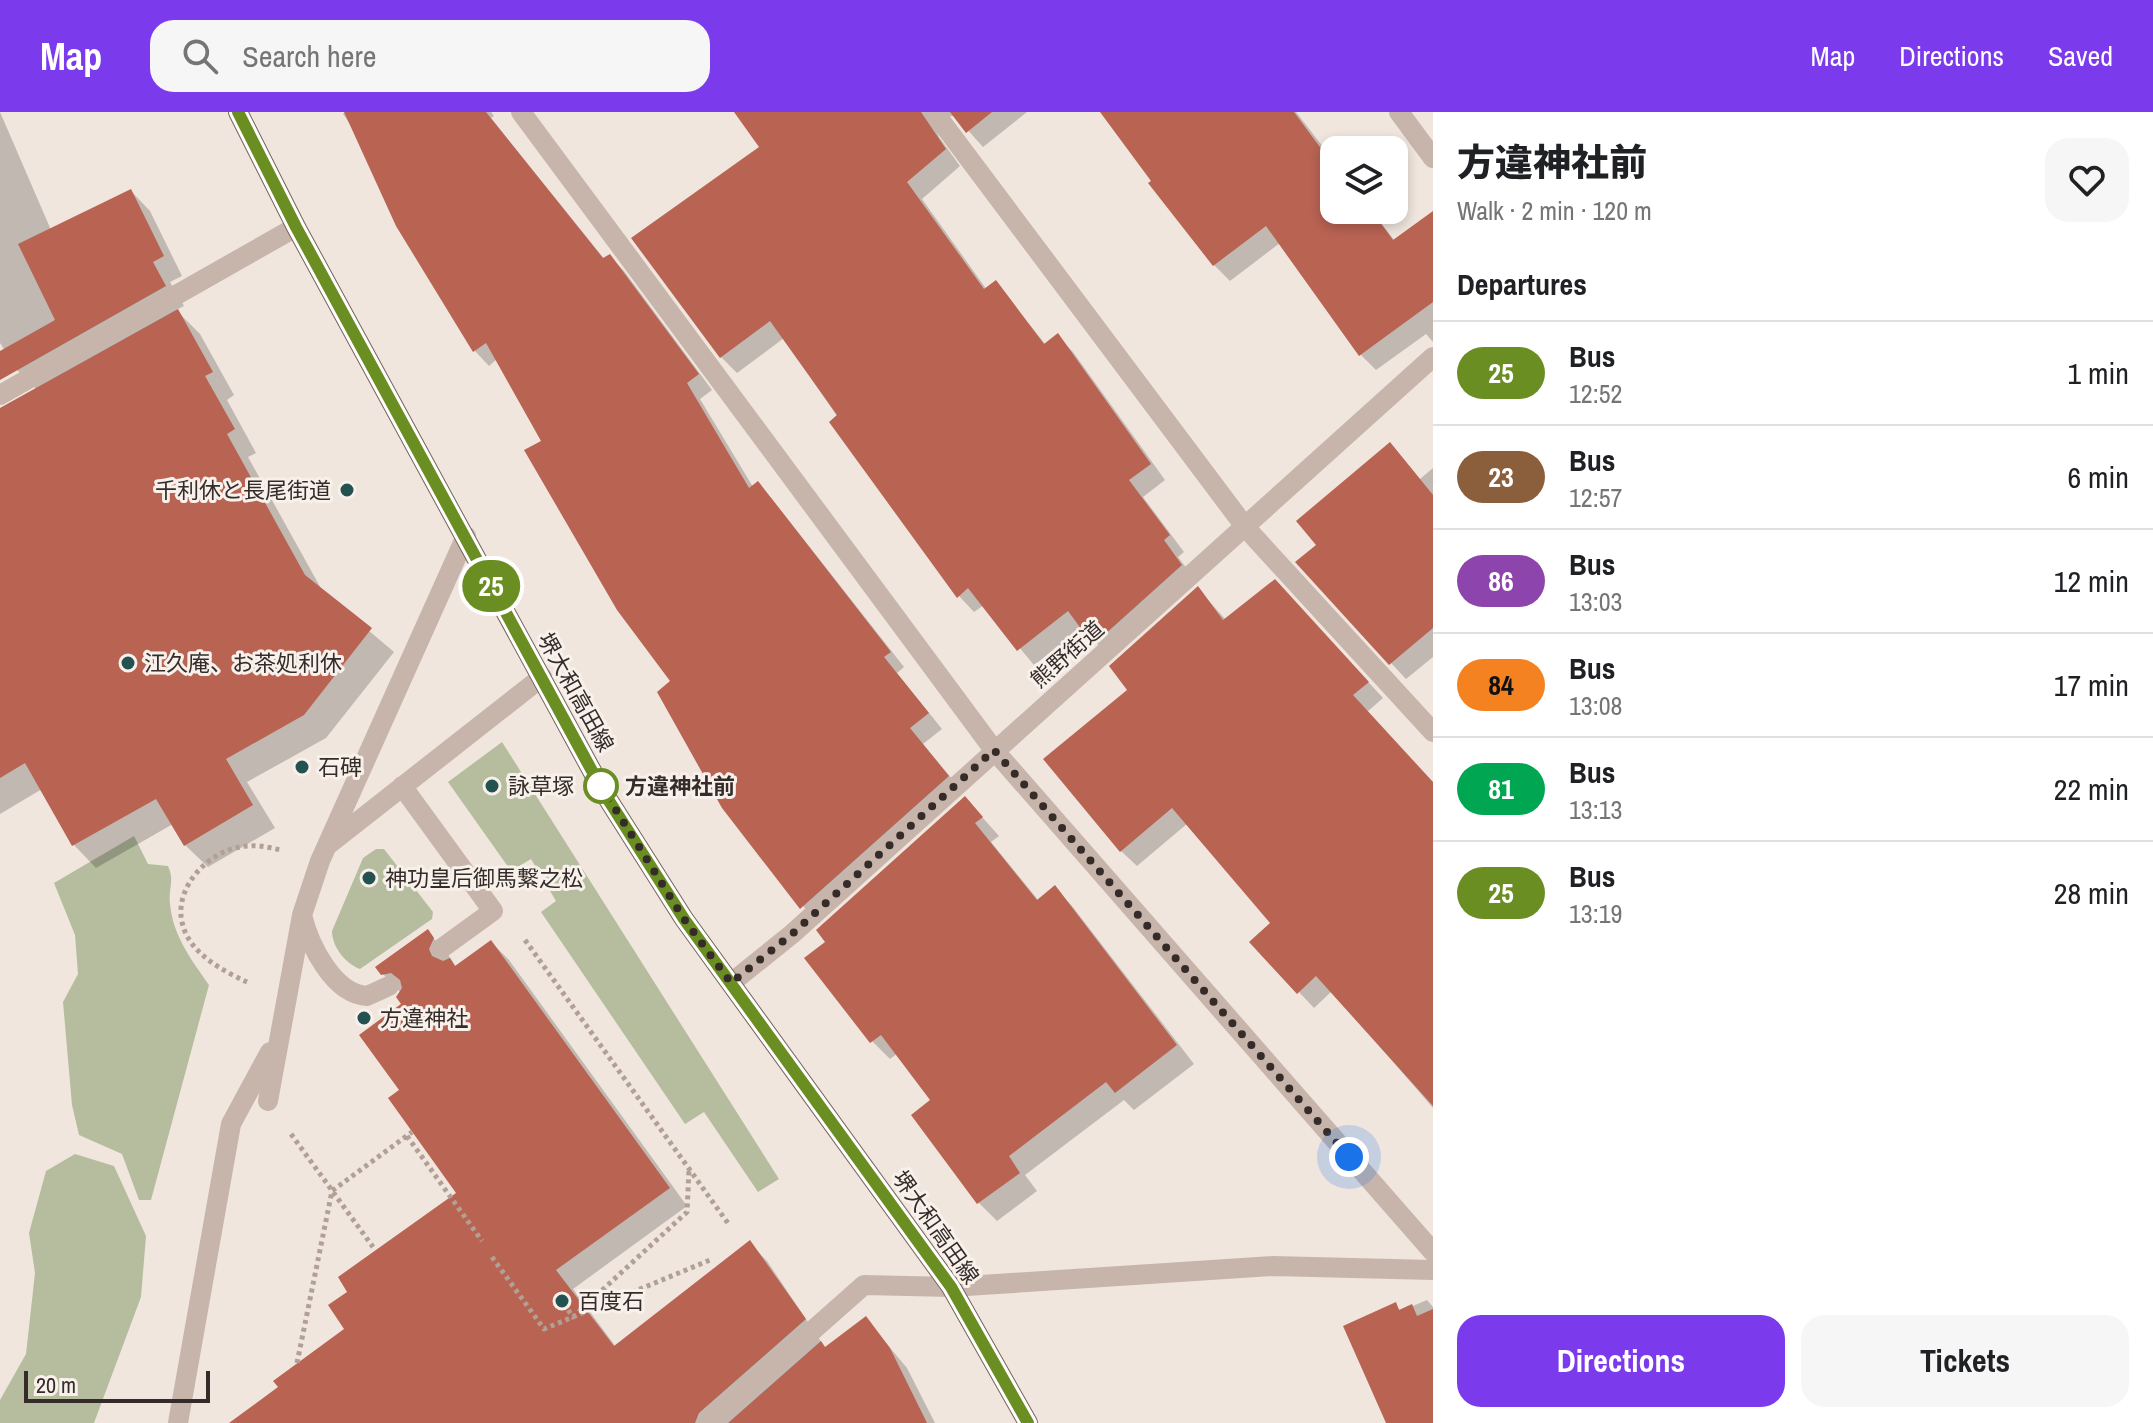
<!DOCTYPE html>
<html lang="en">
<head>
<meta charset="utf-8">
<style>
  body { margin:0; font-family:"Archivo Narrow","Noto Sans JP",sans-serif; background:#f6f6f6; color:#202124; height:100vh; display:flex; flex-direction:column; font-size:30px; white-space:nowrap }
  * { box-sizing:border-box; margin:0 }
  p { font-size:26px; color:#757577 }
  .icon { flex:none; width:44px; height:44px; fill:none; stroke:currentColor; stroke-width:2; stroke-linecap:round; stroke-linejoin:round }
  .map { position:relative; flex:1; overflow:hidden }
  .panel { display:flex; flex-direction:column; background:#fff; width:720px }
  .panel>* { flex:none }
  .badge { padding:0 16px; border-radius:26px; font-size:28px; line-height:52px }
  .fabs { position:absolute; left:1320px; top:24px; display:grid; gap:16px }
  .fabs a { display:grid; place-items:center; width:88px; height:88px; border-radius:16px; background:#fff; box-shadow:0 4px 12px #0003; font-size:40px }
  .scale { position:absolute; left:24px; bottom:20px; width:186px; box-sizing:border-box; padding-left:8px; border:4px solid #352c29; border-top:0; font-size:22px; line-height:28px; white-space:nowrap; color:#352c29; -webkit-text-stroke:6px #f8f0ea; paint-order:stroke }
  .you { position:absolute; width:40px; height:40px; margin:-20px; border:6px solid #fff; border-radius:50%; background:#1a73e8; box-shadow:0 0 0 12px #1a73e833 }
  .map>.badge { position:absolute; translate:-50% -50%; box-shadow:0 0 0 4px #fff }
  h2 { padding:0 24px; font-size:30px; line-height:72px }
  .round { display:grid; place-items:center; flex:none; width:84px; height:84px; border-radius:24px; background:#f6f6f6 }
  .headline { display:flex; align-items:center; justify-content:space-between; height:136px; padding:0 24px }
  h1 { font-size:38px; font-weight:800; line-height:60px }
  .cta { display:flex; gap:16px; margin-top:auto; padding:16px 24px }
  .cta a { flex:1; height:92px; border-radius:24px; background:#7c3aed; color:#fff; font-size:32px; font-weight:800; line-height:92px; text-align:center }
  .cta a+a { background:#f6f6f6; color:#202124 }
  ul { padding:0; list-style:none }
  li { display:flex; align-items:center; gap:24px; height:104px; padding:0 24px; border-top:2px solid #e0e0e0 }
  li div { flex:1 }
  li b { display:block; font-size:30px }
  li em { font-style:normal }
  li .badge { min-width:88px; font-weight:700; text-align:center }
  header { display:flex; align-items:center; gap:48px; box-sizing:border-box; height:112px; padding:0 40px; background:#7c3aed; color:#fff }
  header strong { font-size:38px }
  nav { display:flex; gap:44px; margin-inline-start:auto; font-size:28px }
  .search { width:560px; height:72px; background:#f6f6f6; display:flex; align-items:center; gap:20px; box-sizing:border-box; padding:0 28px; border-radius:24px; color:#757577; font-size:30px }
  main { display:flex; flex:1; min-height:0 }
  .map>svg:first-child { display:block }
</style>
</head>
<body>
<header>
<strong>Map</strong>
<div class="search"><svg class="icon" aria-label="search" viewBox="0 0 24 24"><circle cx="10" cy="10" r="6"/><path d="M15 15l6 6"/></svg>Search here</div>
<nav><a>Map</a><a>Directions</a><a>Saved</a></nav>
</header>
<main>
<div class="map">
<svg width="1433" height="1311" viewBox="0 0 1433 1311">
  <rect width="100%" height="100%" fill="#f0e6de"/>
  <path fill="#b6bd9f" d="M502 630 779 1067 758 1080 704 1000 685 1012 541 800 556 789 531 747 511 759 448 670Z
    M134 724 148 752 168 754C175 769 168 777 170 792 173 824 191 847 209 873L151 1088H139L122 1042 79 1023 72 993 63 890 78 862 75 823 54 771Z
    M376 737H384L433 800 432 807 360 857C346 852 332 835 332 819L363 746Z
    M75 1042 114 1054 146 1124 141 1185 94 1311H0V1288L26 1242 35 1161 29 1121 46 1059Z"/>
  <path fill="#0003" d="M0 0 51 118 131 79 150 99 182 164 170 170 184 194 176 198 200 222 234 283 227 288 256 341 248 345 323 480 394 540 326 626 247 670 275 716 208 755 185 733 173 712 96 756 74 733 42 677 0 702V335L38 279 17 258 0 231Z
    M345 0H491L494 4 491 6 605 148 610 144 624 159 712 278 700 287 753 375 758 372 772 387 904 555 897 561 942 617 923 632 962 679 816 810 724 695 673 569 543 329 497 247 489 254 475 239 398 113 355 19 343 2Z
    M736 0H1027L983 35 955 4 941 5 936 18 939 25 960 54 922 87 987 178 996 171 1046 233 1058 224 1073 240 1165 368 1143 385 1184 440 1178 445 1197 470 1111 547 1083 516 1034 553 984 493 974 500 959 484 784 226 737 261 721 245 634 127 762 35Z
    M1103 0H1296L1334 49V98H1371L1395 129 1433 125V230L1426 222 1376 258 1361 243 1280 131 1230 169 1214 153Z
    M1405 349 1420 367 1433 356V545L1406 567 1391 551Z
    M1198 477 1226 508 1290 485 1383 586 1367 600 1433 672V996L1332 879 1314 896 1252 830 1272 811 1188 711 1137 754 1121 739 1130 578Z
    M965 686 999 724 991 730 1039 789 1055 776 1072 794 1194 952 1134 998 1124 988 1025 1063 1037 1079 997 1109 979 1091 914 1003 933 988 898 941 890 947 872 929 828 830Z
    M427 820 445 838 456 855 491 830 509 848 687 1094 573 1177 616 1235 749 1131 767 1149 826 1237 866 1207 907 1256 935 1311H245L347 1217 350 1180 459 1082 402 979 404 893 401 881 383 862Z
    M1427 1188 1433 1195V1311H1387L1395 1193 1401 1199Z"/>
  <path fill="#b96353" d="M344 0H486L603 146 610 142 699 262 687 271 749 376 758 369 891 540 884 545 929 601 910 616 949 664 800 797 722 696 657 580 670 569 617 498 524 338 541 329 486 231 473 240 396 114Z
    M734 0H921L946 37 907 70 984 177 996 168 1044 232 1058 221 1151 352 1129 368 1170 423 1164 428 1182 453 1093 533 1068 499 1017 539 968 476 957 486 829 310 837 303 770 209 720 246 631 126 759 35Z
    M950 0H992L966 21Z
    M1100 0H1294L1334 54V98H1371L1393 128 1433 99V190L1359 244 1266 114 1213 154 1148 71 1151 69Z
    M131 77 164 144 153 150 166 174 0 268V239L55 208 18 132Z
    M178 197 213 260 205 264 235 317 227 322 305 463 372 516 304 603 226 647 253 693 184 734 156 687 72 734 25 651 0 666V296Z
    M1390 330 1433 383V516L1389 553 1295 450 1316 433 1296 409Z
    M1275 467 1369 570 1353 583 1433 670V994L1316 864 1297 882 1249 830 1270 811 1172 696 1120 740 1043 647 1127 578 1109 554 1198 474 1223 508Z
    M965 684 983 705 975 711 1037 788 1055 773 1177 933 1115 981 1106 970 1009 1044 1020 1061 977 1092 911 1003 930 988 881 923 870 931 804 846 825 830 816 818Z
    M428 817 434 826 429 837 432 844 443 849 450 846 455 854 491 828 670 1076 556 1158 614 1234 750 1128 806 1207 699 1301 695 1311H229L278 1275 273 1269 344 1217 328 1193 347 1180 338 1165 456 1081 388 986 399 978 359 923 401 892 396 885 402 876 400 868 391 861 381 863 375 855Z
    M1396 1190 1399 1198 1412 1192 1417 1204 1433 1197V1311H1386L1343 1214Z
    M866 1204 890 1236 927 1311H728L821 1229 825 1235Z"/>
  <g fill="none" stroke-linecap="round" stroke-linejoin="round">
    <path stroke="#b29f95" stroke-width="5" stroke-dasharray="4 4" stroke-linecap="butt" d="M525 828 730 1114
      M247 870C223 859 191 842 183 814 171 775 212 734 250 734 260 733 271 736 281 738
      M291 1022 373 1135
      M407 1024 482 1129
      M492 1145 544 1217 710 1148
      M559 1185 573 1205 687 1100 689 1058
      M297 1251 332 1079 412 1020"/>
    <path stroke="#c7b5ab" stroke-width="20" d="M0 283 296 115
      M402 674 493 799 442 836
      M328 733 542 565
      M302 803C309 832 333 882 367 884L389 874
      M268 989 302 803 320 749 466 424
      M178 1311 231 1012 270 940"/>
    <path stroke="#c7b5ab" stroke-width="20" d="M521 0 994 638 1433 1140
      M934 0 1246 416 1433 620
      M1399 0 1433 46
      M731 871 792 822 1433 245
      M708 1311 864 1173 951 1175 1273 1154 1433 1158"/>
    <path stroke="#75635c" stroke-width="20" d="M238 0 296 115 604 681 684 807 951 1175 1028 1311"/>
  </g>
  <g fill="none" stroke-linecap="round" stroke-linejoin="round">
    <g stroke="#fff" stroke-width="18">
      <path id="line" d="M238 0 296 115 604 681 684 807 951 1175 1028 1311"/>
    </g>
    <use href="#line" stroke="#6b8e23" stroke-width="12"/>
    <path stroke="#352c29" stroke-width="8" stroke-dasharray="0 14.4" d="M601 674 684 807 731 871 792 822 994 638 1349 1045"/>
  </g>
  <g fill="#235251" stroke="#f8f0ea" stroke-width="3">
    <circle cx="347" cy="378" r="8"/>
    <circle cx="128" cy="551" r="8"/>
    <circle cx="302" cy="655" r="8"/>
    <circle cx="492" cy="674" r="8"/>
    <circle cx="369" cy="766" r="8"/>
    <circle cx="364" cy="906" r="8"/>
    <circle cx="562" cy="1189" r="8"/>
  </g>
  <circle fill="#fff" stroke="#6b8e23" stroke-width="4" cx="601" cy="674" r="16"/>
  <g text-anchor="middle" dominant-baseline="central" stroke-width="6" stroke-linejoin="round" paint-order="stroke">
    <g font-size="22" fill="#352c29" stroke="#f8f0ea" text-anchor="start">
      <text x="331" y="378" text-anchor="end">千利休と長尾街道</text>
      <text x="144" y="551">江久庵、お茶処利休</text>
      <text x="318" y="655">石碑</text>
      <text x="508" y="674">詠草塚</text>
      <text x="385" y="766">神功皇后御馬繋之松</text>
      <text x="380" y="906">方違神社</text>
      <text x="578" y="1189">百度石</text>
    </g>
    <g font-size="22" fill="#352c29" stroke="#f8f0ea">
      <text transform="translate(1067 542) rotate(-41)">熊野街道</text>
      <text transform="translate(576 580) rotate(61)">堺大和高田線</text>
      <text transform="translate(936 1115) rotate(55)">堺大和高田線</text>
    </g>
    <g font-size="22" font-weight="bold" fill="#352c29" stroke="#f8f0ea" text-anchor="start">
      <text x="625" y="674">方違神社前</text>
    </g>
  </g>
</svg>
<div class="fabs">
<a><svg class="icon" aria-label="layers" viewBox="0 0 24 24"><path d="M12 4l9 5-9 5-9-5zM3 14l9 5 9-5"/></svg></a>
</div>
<div class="scale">20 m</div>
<div class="you" style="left:1349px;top:1045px"></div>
<b class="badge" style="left:491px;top:474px;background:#6b8e23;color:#fff">25</b>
</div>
<section class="panel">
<div class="headline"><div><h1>方違神社前</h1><p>Walk · 2 min · 120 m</p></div><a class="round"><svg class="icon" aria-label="heart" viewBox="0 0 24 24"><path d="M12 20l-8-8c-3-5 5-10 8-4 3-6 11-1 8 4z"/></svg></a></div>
<h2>Departures</h2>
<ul>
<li><span class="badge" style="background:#6b8e23;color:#fff">25</span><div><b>Bus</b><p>12:52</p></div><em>1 min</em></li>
<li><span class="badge" style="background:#8b5e3c;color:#fff">23</span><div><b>Bus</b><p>12:57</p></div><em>6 min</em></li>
<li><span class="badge" style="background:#8e44ad;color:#fff">86</span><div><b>Bus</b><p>13:03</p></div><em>12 min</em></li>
<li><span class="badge" style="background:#f58220;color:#111">84</span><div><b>Bus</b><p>13:08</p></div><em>17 min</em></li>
<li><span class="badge" style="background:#00a651;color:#fff">81</span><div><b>Bus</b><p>13:13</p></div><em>22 min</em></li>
<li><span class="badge" style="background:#6b8e23;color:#fff">25</span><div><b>Bus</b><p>13:19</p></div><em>28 min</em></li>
</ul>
<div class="cta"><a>Directions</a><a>Tickets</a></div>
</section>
</main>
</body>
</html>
